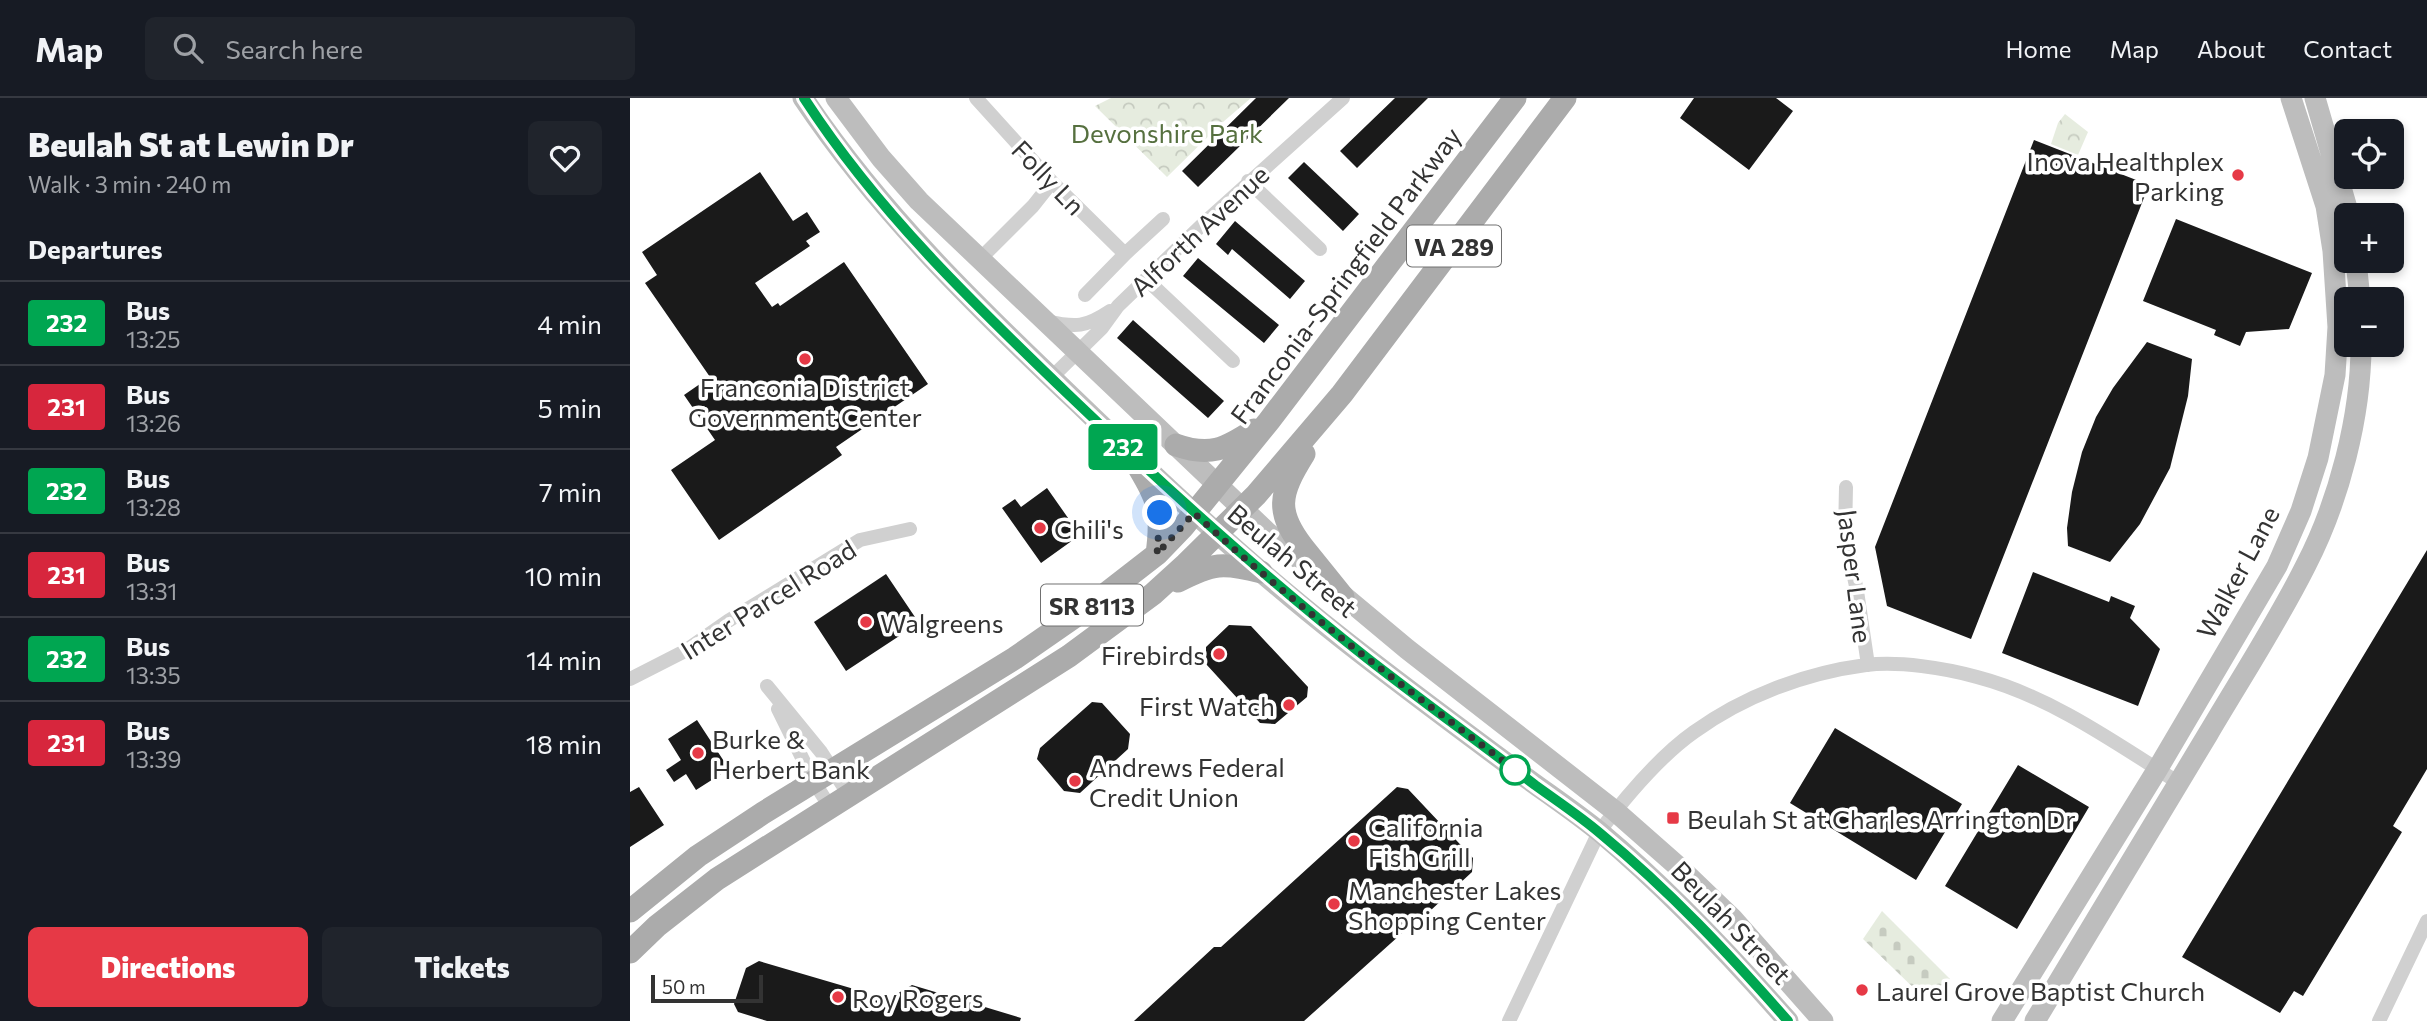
<!DOCTYPE html>
<html lang="en">
<head>
<meta charset="utf-8">
<style>
  body { margin:0; font-family:Commissioner,sans-serif; background:#20242c; color:#f1f3f6; height:100vh; display:flex; flex-direction:column; font-size:26px; white-space:nowrap }
  * { box-sizing:border-box; margin:0 }
  p { font-size:23px; color:#9ea1a6 }
  .icon { flex:none; width:38px; height:38px; fill:none; stroke:currentColor; stroke-width:2; stroke-linecap:round; stroke-linejoin:round }
  .map { position:relative; flex:1; overflow:hidden }
  .side { display:flex; flex-direction:column; background:#171b24; width:630px }
  .side>* { flex:none }
  .badge { padding:0 14px; border-radius:5px; font-size:24px; line-height:46px }
  .tools { position:absolute; left:1704px; top:21px; display:grid; gap:14px }
  .tools a { display:grid; place-items:center; width:70px; height:70px; border-radius:10px; background:#171b24; box-shadow:0 4px 10px #0003; font-size:35px }
  .scale { position:absolute; left:21px; bottom:18px; width:112px; box-sizing:border-box; padding-left:7px; border:4px solid #333; border-top:0; font-size:19px; line-height:24px; white-space:nowrap; color:#333; -webkit-text-stroke:5px #fff; paint-order:stroke }
  .you { position:absolute; width:35px; height:35px; margin:-18px; border:5px solid #fff; border-radius:50%; background:#1a73e8; box-shadow:0 0 0 10px #1a73e833 }
  .map>.badge { position:absolute; translate:-50% -50%; box-shadow:0 0 0 4px #fff }
  h2 { padding:0 28px; font-size:26px; line-height:63px }
  .round { display:grid; place-items:center; flex:none; width:74px; height:74px; border-radius:10px; background:#20242c }
  .head { display:flex; align-items:center; justify-content:space-between; height:119px; padding:0 28px }
  h1 { font-size:33px; font-weight:800; line-height:52px }
  .action { display:flex; gap:14px; margin-top:auto; padding:14px 28px }
  .action a { flex:1; height:80px; border-radius:10px; background:#e63946; color:#fff; font-size:28px; font-weight:800; line-height:80px; text-align:center }
  .action a+a { background:#20242c; color:#f1f3f6 }
  ul { padding:0; list-style:none }
  li { display:flex; align-items:center; gap:21px; height:84px; padding:0 28px; border-top:2px solid #363941 }
  li div { flex:1 }
  li b { display:block; font-size:26px }
  li em { font-style:normal }
  li .badge { min-width:77px; font-weight:700; text-align:center }
  header { display:flex; align-items:center; gap:42px; box-sizing:border-box; height:98px; padding:0 35px; background:#171b24; border-bottom:2px solid #363941 }
  header strong { font-size:33px }
  nav { display:flex; gap:38px; margin-inline-start:auto; font-size:24px }
  .search { width:490px; height:63px; background:#20242c; display:flex; align-items:center; gap:18px; box-sizing:border-box; padding:0 24px; border-radius:10px; color:#9ea1a6; font-size:26px }
  main { display:flex; flex:1; min-height:0 }
  .map>svg:first-child { display:block }
</style>
</head>
<body>
<header>
<strong>Map</strong>
<div class="search"><svg class="icon" aria-label="search" viewBox="0 0 24 24"><circle cx="10" cy="10" r="6"/><path d="M15 15l6 6"/></svg>Search here</div>
<nav><a>Home</a><a>Map</a><a>About</a><a>Contact</a></nav>
</header>
<main>
<section class="side">
<div class="head"><div><h1>Beulah St at Lewin Dr</h1><p>Walk · 3 min · 240 m</p></div><a class="round"><svg class="icon" aria-label="heart" viewBox="0 0 24 24"><path d="M12 20l-8-8c-3-5 5-10 8-4 3-6 11-1 8 4z"/></svg></a></div>
<h2>Departures</h2>
<ul>
<li><span class="badge" style="background:#00a651;color:#fff">232</span><div><b>Bus</b><p>13:25</p></div><em>4 min</em></li>
<li><span class="badge" style="background:#d7263d;color:#fff">231</span><div><b>Bus</b><p>13:26</p></div><em>5 min</em></li>
<li><span class="badge" style="background:#00a651;color:#fff">232</span><div><b>Bus</b><p>13:28</p></div><em>7 min</em></li>
<li><span class="badge" style="background:#d7263d;color:#fff">231</span><div><b>Bus</b><p>13:31</p></div><em>10 min</em></li>
<li><span class="badge" style="background:#00a651;color:#fff">232</span><div><b>Bus</b><p>13:35</p></div><em>14 min</em></li>
<li><span class="badge" style="background:#d7263d;color:#fff">231</span><div><b>Bus</b><p>13:39</p></div><em>18 min</em></li>
</ul>
<div class="action"><a>Directions</a><a>Tickets</a></div>
</section>
<div class="map">
<svg width="1797" height="923" viewBox="0 0 1797 923">
  <defs>
    <pattern id="forest-crowns" width="20" height="18" patternUnits="userSpaceOnUse" patternTransform="scale(1.75)"><rect width="20" height="18" fill="#e6ecdf"/><path d="M2 6a3 3 0 1 1 6 0M12 15a3 3 0 1 1 6 0" fill="none" stroke="#c6cbc0"/></pattern>
    <pattern id="cemetery-stones" width="16" height="16" patternUnits="userSpaceOnUse" patternTransform="scale(1.75)"><rect width="16" height="16" fill="#e6ecdf"/><path d="M2 7V4a2 2 0 0 1 4 0v3zM10 15v-3a2 2 0 0 1 4 0v3z" fill="#c6cbc0"/></pattern>
  </defs>
  <rect width="100%" height="100%" fill="#fff"/>
  <path fill="url(#forest-crowns)" d="M481 0H621L593 24 537 79 465 8Z
    M1435 16 1458 34 1448 57 1421 46 1428 25Z"/>
  <path fill="url(#cemetery-stones)" d="M1252 813 1320 881 1294 900 1233 841Z"/>
  <path fill="#1a1a1a" d="M626 0H659L568 89 552 73Z
    M765 0H798L727 70 710 53Z
    M1064 0H1146L1163 13 1119 72 1050 20Z
    M1404 42 1519 87 1341 541 1257 508 1245 449Z
    M674 64 729 116 713 133 658 80Z
    M130 74 163 123 177 114 190 134 176 143 180 148 125 185 142 209 148 205 150 208 214 164 298 286 206 349 212 357 89 442 41 372 85 342 54 297 80 279 15 185 27 177 12 154Z
    M1546 121 1682 175 1659 231 1616 234 1610 248 1584 237 1586 232 1513 203Z
    M605 123 675 183 660 201 602 151 598 157 586 146Z
    M568 160 649 227 634 245 553 178Z
    M503 222 594 303 578 320 487 240Z
    M1517 244 1562 261 1558 298 1540 370 1510 426 1480 464 1438 448 1437 430 1442 394 1452 354 1466 319 1483 290Z
    M417 390 450 437 411 465 372 410 385 401 391 409Z
    M1797 452V671L1763 728 1772 734 1673 898 1664 893 1650 915 1552 859Z
    M1403 474 1479 504 1481 498 1505 508 1500 520 1530 551 1508 608 1372 555Z
    M256 476 289 525 216 573 184 524Z
    M599 527 621 528 678 589 677 599 645 626 630 625 576 566V549Z
    M462 604 472 605 500 636 498 651 450 695 434 693 407 661 410 650Z
    M67 622 99 671 66 692 56 676 44 684 36 672 51 662 38 641Z
    M1205 630 1332 706 1286 782 1160 705Z
    M1388 667 1459 709 1387 831 1315 788Z
    M9 689 34 727 0 749V694Z
    M767 689 778 691 843 760 842 774 800 813 799 811 674 923H504L584 849H591Z
    M129 863 258 901 282 887 391 920 390 923H137L108 914 104 906 116 870Z"/>
  <g fill="none" stroke-linecap="round" stroke-linejoin="round">
    <path stroke="#d0d0d0" stroke-width="14" d="M346 0 422 84 495 156
      M618 83 690 151
      M350 161 403 108 422 84
      M516 181 603 263
      M455 197 495 156 533 121
      M417 223C446 230 456 229 480 213
      M421 280 472 230 488 208 573 126 713 0
      M1216 389 1215 436 1227 493 1238 567
      M0 581 55 553 98 523 230 442 280 431
      M137 588 191 654 219 697
      M148 611 184 684 200 709
      M879 923 969 734C994 701 1030 658 1064 634 1114 598 1175 575 1236 567 1269 563 1315 570 1347 579 1420 598 1486 645 1549 685
      M1749 923 1797 823"/>
    <path stroke="#bdbdbd" stroke-width="21" d="M173 0C250 115 346 208 446 303 531 385 617 466 710 539 767 584 825 627 883 670 912 692 943 712 971 735 1039 792 1100 857 1158 923
      M206 0 251 60 289 103 637 434 777 551 985 713 1052 772 1102 820 1193 923
      M1685 0 1719 117
      M1726 163 1730 201
      M1372 923 1527 672 1647 468 1671 413 1688 360 1705 277 1708 229 1703 153 1696 108 1661 0
      M1405 923C1462 827 1521 732 1578 636 1611 580 1647 525 1676 467 1709 403 1731 318 1731 247"/>
    <path stroke="#ababab" stroke-width="23" d="M546 347C580 359 595 351 624 332
      M501 356C525 398 534 406 527 456
      M674 356C649 396 644 414 676 453 688 468 701 484 713 499
      M548 483C583 465 593 464 631 474
      M0 813 68 758 133 715 385 560 460 508 527 456 553 429 639 323 885 0
      M0 854 27 828 87 781 439 558 523 496 556 466 626 397 712 296 935 0"/>
  </g>
  <g fill="none" stroke-linecap="round" stroke-linejoin="round">
    <g stroke="#fff" stroke-width="16">
      <path id="line" d="M174 0C247 113 344 206 441 299 536 390 633 478 737 560 792 603 849 644 905 687 927 703 950 718 971 736 1039 792 1100 857 1158 923"/>
    </g>
    <use href="#line" stroke="#00a651" stroke-width="10"/>
    <path stroke="#333" stroke-width="7" stroke-dasharray="0 12.6" d="M530 415 527 456 564 415C667 510 779 593 891 676L885 672"/>
  </g>
  <g fill="#e63946" stroke="#fff" stroke-width="2.5">
    <circle cx="1608" cy="77" r="7"/>
    <circle cx="175" cy="261" r="7"/>
    <circle cx="410" cy="430" r="7"/>
    <circle cx="236" cy="524" r="7"/>
    <circle cx="589" cy="556" r="7"/>
    <circle cx="659" cy="607" r="7"/>
    <circle cx="68" cy="655" r="7"/>
    <circle cx="445" cy="683" r="7"/>
    <rect x="1036" y="713" width="14" height="14" rx="3.5"/>
    <circle cx="724" cy="743" r="7"/>
    <circle cx="704" cy="806" r="7"/>
    <circle cx="1232" cy="892" r="7"/>
    <circle cx="208" cy="899" r="7"/>
  </g>
  <circle fill="#fff" stroke="#00a651" stroke-width="3.5" cx="885" cy="672" r="14"/>
  <g text-anchor="middle" dominant-baseline="central" stroke-width="7" stroke-linejoin="round" paint-order="stroke">
    <g fill="#fff" stroke="#707070" stroke-width="2">
      <rect x="777" y="127.5" width="94" height="41" rx="5"/>
      <rect x="411" y="486.5" width="102" height="41" rx="5"/>
    </g>
    <g font-size="24" font-weight="bold" fill="#333">
      <text x="824" y="148">VA 289</text>
      <text x="462" y="507">SR 8113</text>
    </g>
    <g font-size="26" fill="#56703f" stroke="#fff">
      <text x="537" y="34">Devonshire Park</text>
    </g>
    <g font-size="26" fill="#333" stroke="#fff" text-anchor="start">
      <text x="1594" y="62" text-anchor="end">Inova Healthplex<tspan x="1594" dy="30">Parking</tspan></text>
      <text x="175" y="288" text-anchor="middle">Franconia District<tspan x="175" dy="30">Government Center</tspan></text>
      <text x="424" y="430">Chili's</text>
      <text x="250" y="524">Walgreens</text>
      <text x="575" y="556" text-anchor="end">Firebirds</text>
      <text x="645" y="607" text-anchor="end">First Watch</text>
      <text x="82" y="640">Burke &amp;<tspan x="82" dy="30">Herbert Bank</tspan></text>
      <text x="459" y="668">Andrews Federal<tspan x="459" dy="30">Credit Union</tspan></text>
      <text x="1057" y="720">Beulah St at Charles Arrington Dr</text>
      <text x="738" y="728">California<tspan x="738" dy="30">Fish Grill</tspan></text>
      <text x="718" y="791">Manchester Lakes<tspan x="718" dy="30">Shopping Center</tspan></text>
      <text x="1246" y="892">Laurel Grove Baptist Church</text>
      <text x="222" y="899">Roy Rogers</text>
    </g>
    <g font-size="26" fill="#333" stroke="#fff">
      <text transform="translate(419 79) rotate(46)">Folly Ln</text>
      <text transform="translate(569 132) rotate(-43)">Alforth Avenue</text>
      <text transform="translate(715 177) rotate(-53)">Franconia-Springfield Parkway</text>
      <text transform="translate(663 462) rotate(40)">Beulah Street</text>
      <text transform="translate(1607 474) rotate(-62)">Walker Lane</text>
      <text transform="translate(1226 478) rotate(83)">Jasper Lane</text>
      <text transform="translate(138 501) rotate(-32)">Inter Parcel Road</text>
      <text transform="translate(1102 824) rotate(46)">Beulah Street</text>
    </g>
  </g>
</svg>
<div class="tools">
<a><svg class="icon" aria-label="locate" viewBox="0 0 24 24"><circle cx="12" cy="12" r="6"/><path d="M12 2v4M12 18v4M2 12h4M18 12h4"/></svg></a>
<a>+</a>
<a>−</a>
</div>
<div class="scale">50 m</div>
<div class="you" style="left:530px;top:415px"></div>
<b class="badge" style="left:493px;top:349px;background:#00a651;color:#fff">232</b>
</div>
</main>
</body>
</html>
